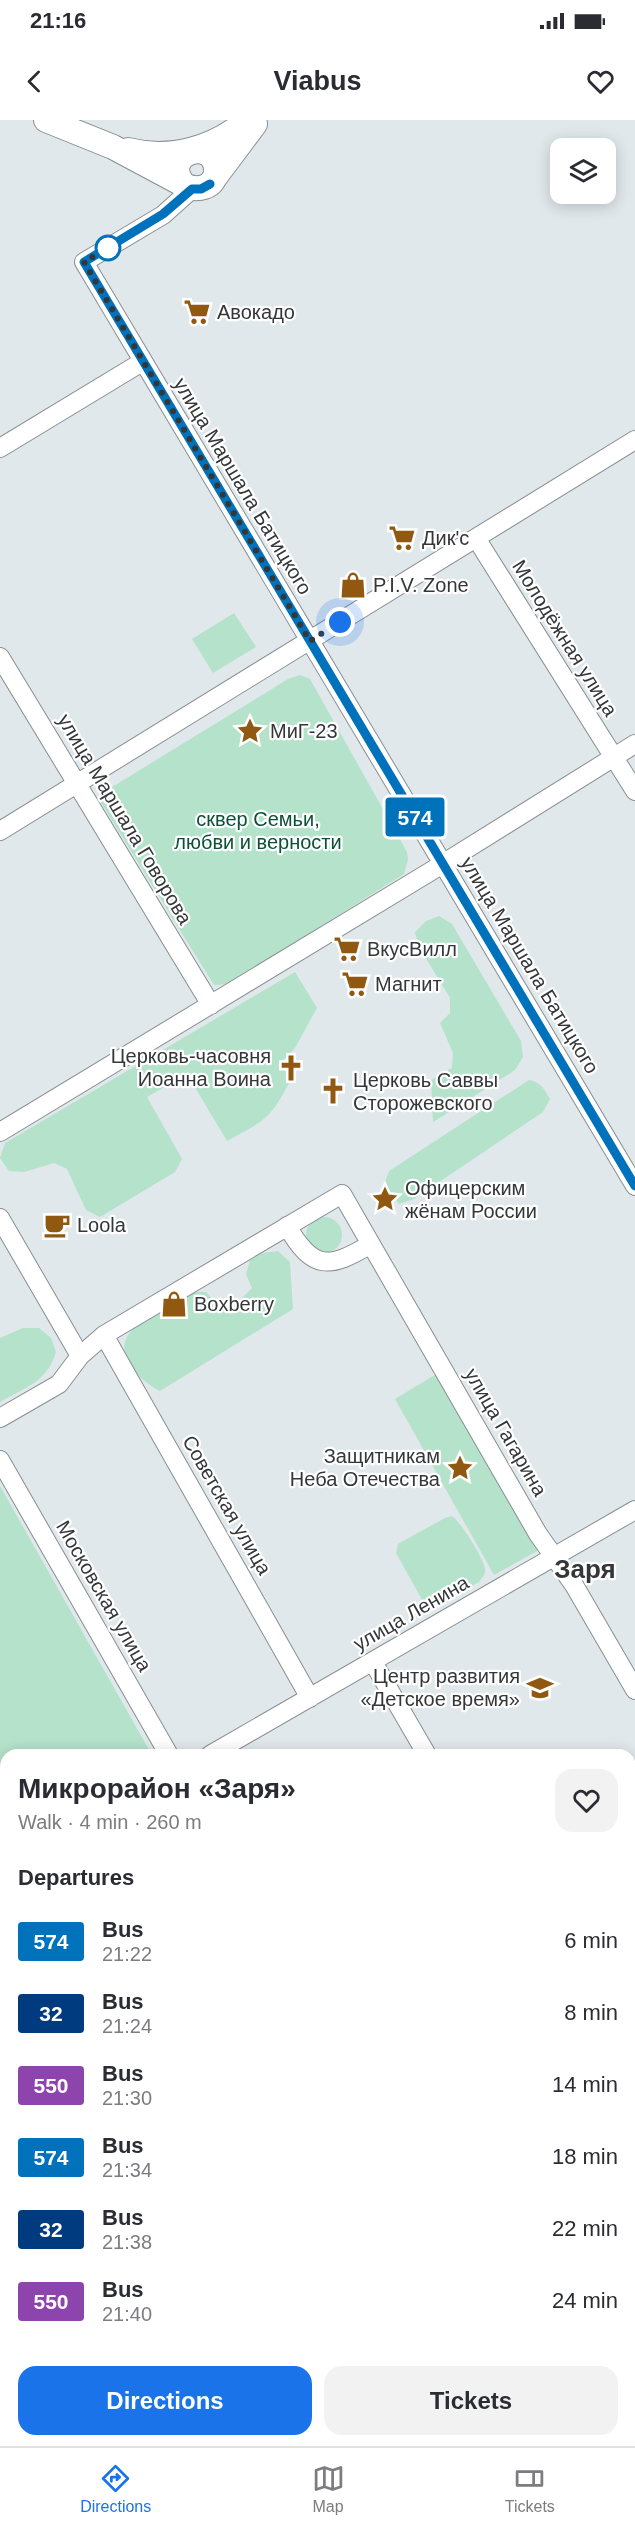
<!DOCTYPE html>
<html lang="en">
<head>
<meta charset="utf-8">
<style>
  body { margin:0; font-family:Arial,sans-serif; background:#f2f2f3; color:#2b2b33; height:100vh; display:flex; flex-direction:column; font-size:22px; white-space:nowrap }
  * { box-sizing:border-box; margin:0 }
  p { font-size:20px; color:#7c7c81 }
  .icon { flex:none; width:33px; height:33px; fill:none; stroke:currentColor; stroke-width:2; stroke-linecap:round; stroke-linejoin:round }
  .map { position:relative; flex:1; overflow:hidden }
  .sheet { position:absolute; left:0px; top:1629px; width:636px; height:698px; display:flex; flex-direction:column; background:#fff; border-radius:18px 18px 0 0; box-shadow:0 3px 15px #0003 }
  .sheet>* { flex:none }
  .badge { padding:0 12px; border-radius:4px; font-size:21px; line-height:39px }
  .fabs { position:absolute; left:550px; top:18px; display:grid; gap:12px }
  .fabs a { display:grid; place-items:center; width:66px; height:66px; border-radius:12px; background:#fff; box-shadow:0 3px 15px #0003; font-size:30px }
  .you { position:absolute; width:30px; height:30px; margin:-15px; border:4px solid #fff; border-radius:50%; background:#1a73e8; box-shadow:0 0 0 9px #1a73e833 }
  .map>.badge { position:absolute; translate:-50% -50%; box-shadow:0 0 0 3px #fff }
  h2 { padding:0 18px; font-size:22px; line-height:54px }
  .round { display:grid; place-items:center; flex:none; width:63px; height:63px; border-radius:18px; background:#f2f2f3 }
  .summary { display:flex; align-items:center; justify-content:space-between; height:102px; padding:0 18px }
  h1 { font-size:28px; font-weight:600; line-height:45px }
  .action { display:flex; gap:12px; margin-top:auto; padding:12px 18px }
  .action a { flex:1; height:69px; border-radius:18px; background:#1a73e8; color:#fff; font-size:24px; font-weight:600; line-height:69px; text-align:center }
  .action a+a { background:#f2f2f3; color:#2b2b33 }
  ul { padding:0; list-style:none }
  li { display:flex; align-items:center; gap:18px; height:72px; padding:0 18px }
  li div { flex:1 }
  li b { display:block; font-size:22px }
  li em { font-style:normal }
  li .badge { min-width:66px; font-weight:700; text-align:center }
  .status { display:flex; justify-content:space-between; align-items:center; height:42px; padding:0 30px; background:#fff; direction:ltr }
  .status svg { height:16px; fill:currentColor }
  header { display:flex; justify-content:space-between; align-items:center; height:78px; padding:0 18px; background:#fff; font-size:27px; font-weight:600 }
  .tabs { display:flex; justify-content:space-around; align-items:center; height:84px; border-top:2px solid #e1e1e2; background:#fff; font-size:16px; color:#7c7c81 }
  .tabs a { display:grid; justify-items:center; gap:3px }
  .tabs .on { color:#1a73e8 }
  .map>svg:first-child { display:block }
</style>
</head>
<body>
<div class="status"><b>21:16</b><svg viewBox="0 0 49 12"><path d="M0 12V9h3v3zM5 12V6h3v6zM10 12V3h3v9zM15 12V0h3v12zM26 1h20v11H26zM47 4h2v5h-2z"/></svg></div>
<header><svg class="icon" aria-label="back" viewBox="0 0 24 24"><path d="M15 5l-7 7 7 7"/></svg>Viabus<svg class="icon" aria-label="heart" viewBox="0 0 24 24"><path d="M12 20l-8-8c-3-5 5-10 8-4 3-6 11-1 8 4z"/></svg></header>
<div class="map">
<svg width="635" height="2326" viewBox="0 0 635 2326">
  <rect width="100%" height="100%" fill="#e1e8eb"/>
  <path fill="#b4e2ca" d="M234 493 256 527 213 553 192 519Z
    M300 555 310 559 407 732 408 739 404 754 228 864 214 865 100 681 104 672 288 559Z
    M439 796 452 804 521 921 523 937 515 950 433 1002 431 960 452 948 453 933 440 903 450 893V878L419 827 415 812 426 801Z
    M295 852 317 888 295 928 281 942 290 961C270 1000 264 1001 227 1021L187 954 147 977 182 1039 175 1052 100 1097 86 1090 67 1049 54 1043 24 1052 9 1051 0 1038 5 1023Z
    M529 960C541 962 544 969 550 979L543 992 414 1079 399 1084 384 1065 389 1051Z
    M306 1115a18 18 0 1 1 36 0a18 18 0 1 1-36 0Z
    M278 1131 290 1142 293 1189 160 1271C140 1261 110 1233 132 1210 140 1202 150 1196 159 1191L172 1195 191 1172H206L217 1184 231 1189 252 1168 246 1154 250 1140 263 1133Z
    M23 1208H39L51 1218 56 1232C47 1262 26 1267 0 1282V1218Z
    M438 1253 539 1430 494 1455 395 1279Z
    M0 1366 152 1635H6V2250L0 2241Z
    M452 1396C461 1402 484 1439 485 1449 486 1454 482 1458 479 1462L432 1487 425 1485 396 1433 398 1424 445 1398Z
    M630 2066 635 2075V2188L630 2191Z
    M377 2320 384 2326H53L50 2321Z"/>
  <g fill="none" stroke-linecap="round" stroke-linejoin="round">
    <g stroke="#888e91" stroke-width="20">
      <path id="minor" d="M192 69 163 95 84 142 635 1066
        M0 328 142 242
        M476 418 635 671
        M0 537 211 885
        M0 711 635 320
        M0 1012 428 753 635 624
        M0 1098 80 1236
        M287 1106C313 1151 329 1149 371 1124
        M104 1215 310 1578
        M0 1298 59 1264 80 1236 104 1215 342 1074 538 1414 574 1465 635 1570
        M0 1340 169 1635
        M373 1542 427 1635
        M210 1635 635 1390
        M630 1942 635 1939
        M630 2042 635 2051
        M560 2320 563 2326"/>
    </g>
    <g stroke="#888e91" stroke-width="26">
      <path id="major" d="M46 0 113 27 184 65C196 71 216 69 216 50 215 16 158 33 184 65
        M128 30C172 41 214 28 248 0
        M210 64 255 4"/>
    </g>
    <use href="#minor" stroke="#fff" stroke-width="18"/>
    <use href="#major" stroke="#fff" stroke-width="24"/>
    <g stroke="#808586" stroke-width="6">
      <path id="rail" d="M0 2310 6 2320"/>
    </g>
    <use href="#rail" stroke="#fff" stroke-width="4" stroke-dasharray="11" stroke-linecap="butt"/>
  </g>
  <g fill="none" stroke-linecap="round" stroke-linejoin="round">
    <g stroke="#fff" stroke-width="14">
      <path id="line" d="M210 64 201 69H192L163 94 84 142 635 1066"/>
    </g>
    <use href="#line" stroke="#0072bc" stroke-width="9"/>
    <path stroke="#343637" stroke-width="6" stroke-dasharray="0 10.8" d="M108 128 114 124 84 142 310 521 340 502"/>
  </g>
  <defs>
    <g id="supermarket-bare" transform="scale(2.07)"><path d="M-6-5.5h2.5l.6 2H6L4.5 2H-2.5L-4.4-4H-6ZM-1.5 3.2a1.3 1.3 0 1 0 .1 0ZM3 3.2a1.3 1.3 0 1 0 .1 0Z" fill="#905811" stroke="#fff" stroke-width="2.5" paint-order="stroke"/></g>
    <g id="shop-bare" transform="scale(2.07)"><path d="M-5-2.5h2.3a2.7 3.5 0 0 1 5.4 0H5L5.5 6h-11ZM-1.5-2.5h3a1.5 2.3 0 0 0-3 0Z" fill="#905811" stroke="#fff" stroke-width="2.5" paint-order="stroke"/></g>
    <g id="sight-bare" transform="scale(2.07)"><path d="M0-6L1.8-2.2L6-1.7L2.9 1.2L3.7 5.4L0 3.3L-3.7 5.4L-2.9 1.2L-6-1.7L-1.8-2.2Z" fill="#905811" stroke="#fff" stroke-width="2.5" paint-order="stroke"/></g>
    <g id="church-bare" transform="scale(2.07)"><path d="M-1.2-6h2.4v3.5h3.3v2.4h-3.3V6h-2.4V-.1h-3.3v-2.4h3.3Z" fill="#905811" stroke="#fff" stroke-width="2.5" paint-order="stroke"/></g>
    <g id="cafe-bare" transform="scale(2.07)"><path d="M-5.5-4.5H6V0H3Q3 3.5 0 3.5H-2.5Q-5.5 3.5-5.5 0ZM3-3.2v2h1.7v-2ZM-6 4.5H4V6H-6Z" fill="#905811" stroke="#fff" stroke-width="2.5" paint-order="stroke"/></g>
    <g id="school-bare" transform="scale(2.07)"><path d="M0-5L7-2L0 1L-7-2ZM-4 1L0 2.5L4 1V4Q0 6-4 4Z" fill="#905811" stroke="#fff" stroke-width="2.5" paint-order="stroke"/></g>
  </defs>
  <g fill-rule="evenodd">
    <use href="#supermarket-bare" x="197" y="192"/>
    <use href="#supermarket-bare" x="402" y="418"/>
    <use href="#shop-bare" x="353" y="465"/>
    <use href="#sight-bare" x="250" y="611"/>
    <use href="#supermarket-bare" x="347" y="829"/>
    <use href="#supermarket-bare" x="355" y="864"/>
    <use href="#church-bare" x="291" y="948"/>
    <use href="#church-bare" x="333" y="971"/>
    <use href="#sight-bare" x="385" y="1079"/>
    <use href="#cafe-bare" x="57" y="1105"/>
    <use href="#shop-bare" x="174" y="1184"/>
    <use href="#sight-bare" x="460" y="1348"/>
    <use href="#school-bare" x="540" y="1568"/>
  </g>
  <circle fill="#fff" stroke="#0072bc" stroke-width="3" cx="108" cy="128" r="12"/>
  <g text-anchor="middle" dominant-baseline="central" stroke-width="4.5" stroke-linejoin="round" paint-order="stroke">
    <g font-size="20" fill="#343637" stroke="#fff" text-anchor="start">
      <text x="217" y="192">Авокадо</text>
      <text x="422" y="418">Дик'с</text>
      <text x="373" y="465">P.I.V. Zone</text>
      <text x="270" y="611">МиГ-23</text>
      <text x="367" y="829">ВкусВилл</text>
      <text x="375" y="864">Магнит</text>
      <text x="271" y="936" text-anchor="end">Церковь-часовня<tspan x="271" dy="23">Иоанна Воина</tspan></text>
      <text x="353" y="960">Церковь Саввы<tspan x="353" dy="23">Сторожевского</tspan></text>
      <text x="405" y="1068">Офицерским<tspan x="405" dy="23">жёнам России</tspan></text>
      <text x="77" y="1105">Loola</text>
      <text x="194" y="1184">Boxberry</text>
      <text x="440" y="1336" text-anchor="end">Защитникам<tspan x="440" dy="23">Неба Отечества</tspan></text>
      <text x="520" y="1556" text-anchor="end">Центр развития<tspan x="520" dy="23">«Детское время»</tspan></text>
    </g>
    <g font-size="20" fill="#343637" stroke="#fff">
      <text transform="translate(243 366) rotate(59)">улица Маршала Батицкого</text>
      <text transform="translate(565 518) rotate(58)">Молодёжная улица</text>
      <text transform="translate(125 699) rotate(59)">улица Маршала Говорова</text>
      <text transform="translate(530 845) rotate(59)">улица Маршала Батицкого</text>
      <text transform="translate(506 1312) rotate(60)">улица Гагарина</text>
      <text transform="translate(227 1385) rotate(60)">Советская улица</text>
      <text transform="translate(104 1476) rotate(60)">Московская улица</text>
      <text transform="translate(411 1493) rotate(-30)">улица Ленина</text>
    </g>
    <g font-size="20" fill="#0b5037" stroke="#fff">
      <text x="258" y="699">сквер Семьи,<tspan x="258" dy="23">любви и верности</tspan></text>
    </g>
    <g font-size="26" font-weight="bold" fill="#343637" stroke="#fff">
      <text x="585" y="1449">Заря</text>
    </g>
  </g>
</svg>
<div class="fabs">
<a><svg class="icon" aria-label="layers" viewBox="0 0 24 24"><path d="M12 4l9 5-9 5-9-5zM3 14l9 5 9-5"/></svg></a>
</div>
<div class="you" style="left:340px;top:502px"></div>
<b class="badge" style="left:415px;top:697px;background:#0072bc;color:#fff">574</b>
<section class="sheet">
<div class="summary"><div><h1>Микрорайон «Заря»</h1><p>Walk · 4 min · 260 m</p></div><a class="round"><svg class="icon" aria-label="heart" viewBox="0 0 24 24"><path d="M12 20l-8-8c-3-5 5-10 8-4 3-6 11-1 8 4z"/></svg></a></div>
<h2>Departures</h2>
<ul>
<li><span class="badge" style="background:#0072bc;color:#fff">574</span><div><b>Bus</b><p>21:22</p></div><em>6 min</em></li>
<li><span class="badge" style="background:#003b80;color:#fff">32</span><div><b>Bus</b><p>21:24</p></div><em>8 min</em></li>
<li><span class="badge" style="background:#8e44ad;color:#fff">550</span><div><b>Bus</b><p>21:30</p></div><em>14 min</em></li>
<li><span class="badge" style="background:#0072bc;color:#fff">574</span><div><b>Bus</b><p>21:34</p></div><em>18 min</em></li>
<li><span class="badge" style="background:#003b80;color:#fff">32</span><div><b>Bus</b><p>21:38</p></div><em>22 min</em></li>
<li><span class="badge" style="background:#8e44ad;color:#fff">550</span><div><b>Bus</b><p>21:40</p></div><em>24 min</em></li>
</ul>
<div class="action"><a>Directions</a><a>Tickets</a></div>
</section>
</div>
<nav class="tabs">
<a class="on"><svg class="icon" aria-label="directions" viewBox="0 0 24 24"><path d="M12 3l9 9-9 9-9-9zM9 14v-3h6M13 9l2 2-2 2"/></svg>Directions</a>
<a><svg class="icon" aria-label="map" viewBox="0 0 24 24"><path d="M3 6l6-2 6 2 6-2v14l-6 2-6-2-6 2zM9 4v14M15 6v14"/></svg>Map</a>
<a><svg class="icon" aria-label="tickets" viewBox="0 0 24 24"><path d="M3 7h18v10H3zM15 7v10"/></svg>Tickets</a>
</nav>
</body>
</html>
